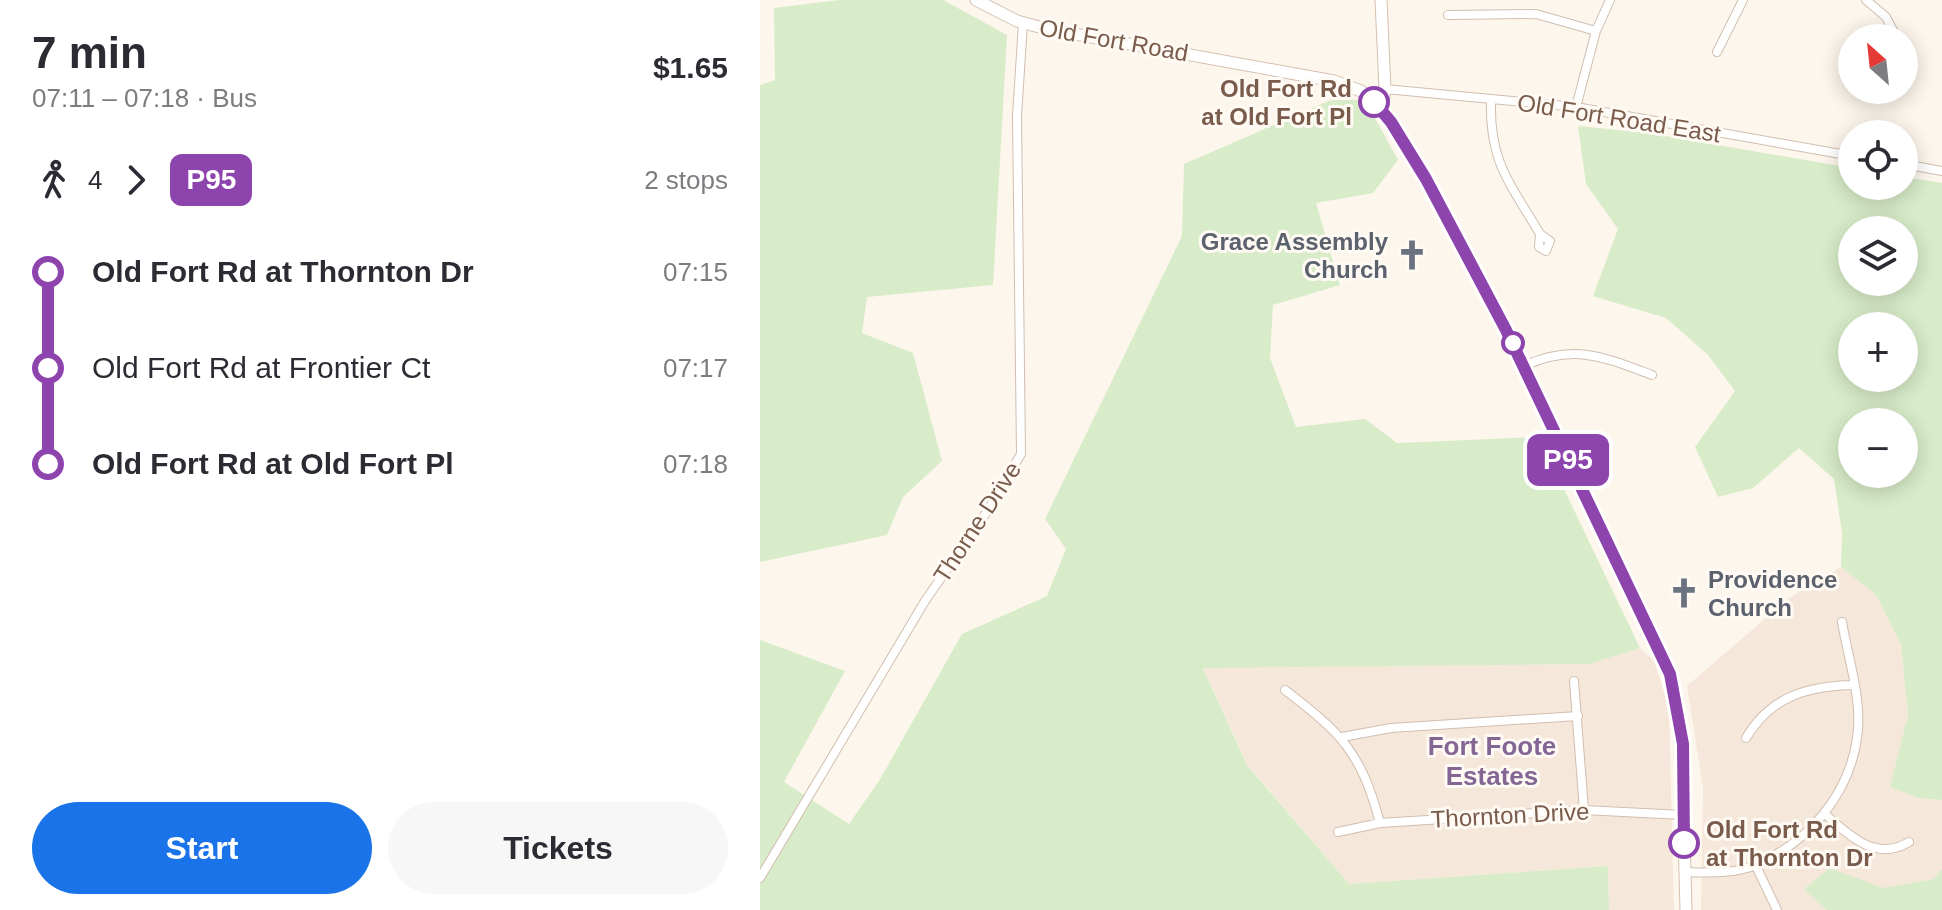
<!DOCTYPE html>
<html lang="en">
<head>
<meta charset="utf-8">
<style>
  body { margin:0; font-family:Arial,sans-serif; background:#f7f7f7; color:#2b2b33; height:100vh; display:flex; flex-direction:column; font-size:30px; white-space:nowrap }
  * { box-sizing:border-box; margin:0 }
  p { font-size:26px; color:#7c7c81 }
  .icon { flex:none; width:44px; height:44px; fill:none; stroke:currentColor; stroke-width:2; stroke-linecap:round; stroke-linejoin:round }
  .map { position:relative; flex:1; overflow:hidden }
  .drawer { display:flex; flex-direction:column; background:#fff; width:760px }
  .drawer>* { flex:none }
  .badge { padding:0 16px; border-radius:12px; font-size:28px; line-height:52px }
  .needle { width:52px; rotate:333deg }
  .tools { position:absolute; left:1078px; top:24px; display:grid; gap:16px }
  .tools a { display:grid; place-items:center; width:80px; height:80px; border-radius:50%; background:#fff; box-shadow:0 4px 20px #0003; font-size:40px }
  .map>.badge { position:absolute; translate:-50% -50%; box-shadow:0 0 0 4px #fff }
  .legs { display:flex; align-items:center; gap:12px; height:88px; padding:0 32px; font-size:26px }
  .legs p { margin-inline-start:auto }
  .headline { display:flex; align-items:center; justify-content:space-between; height:136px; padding:0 32px }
  h1 { font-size:44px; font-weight:700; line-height:60px }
  .button { display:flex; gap:16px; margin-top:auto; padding:16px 32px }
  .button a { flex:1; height:92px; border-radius:48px; background:#1a73e8; color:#fff; font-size:32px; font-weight:700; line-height:92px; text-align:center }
  .button a+a { background:#f7f7f7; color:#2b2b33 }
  ul { padding:0 32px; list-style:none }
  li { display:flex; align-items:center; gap:28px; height:96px; font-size:30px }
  li i { display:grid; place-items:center; width:12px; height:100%; margin:0 10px; background:currentColor }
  li i::after { content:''; width:20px; height:20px; margin:-10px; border:6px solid; border-radius:50%; background:#fff }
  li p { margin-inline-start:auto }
  li:first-child i { background:linear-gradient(#0000 50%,currentColor 0) }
  li:last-child i { background:linear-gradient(currentColor 50%,#0000 0) }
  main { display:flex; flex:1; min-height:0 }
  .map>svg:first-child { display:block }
</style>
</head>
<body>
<main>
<section class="drawer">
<div class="headline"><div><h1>7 min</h1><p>07:11 – 07:18 · Bus</p></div><b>$1.65</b></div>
<div class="legs"><svg class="icon" aria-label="walk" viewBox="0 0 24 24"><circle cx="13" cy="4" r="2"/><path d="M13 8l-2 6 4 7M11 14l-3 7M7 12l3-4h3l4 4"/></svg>4<svg class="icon" aria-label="forward" viewBox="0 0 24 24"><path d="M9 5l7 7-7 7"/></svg><b class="badge" style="background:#8e44ad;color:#fff">P95</b><p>2 stops</p></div>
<ul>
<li><i style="color:#8e44ad"></i><b>Old Fort Rd at Thornton Dr</b><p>07:15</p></li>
<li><i style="color:#8e44ad"></i><span>Old Fort Rd at Frontier Ct</span><p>07:17</p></li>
<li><i style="color:#8e44ad"></i><b>Old Fort Rd at Old Fort Pl</b><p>07:18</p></li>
</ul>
<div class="button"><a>Start</a><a>Tickets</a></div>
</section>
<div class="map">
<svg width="1182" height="910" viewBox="0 0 1182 910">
  <rect width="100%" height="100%" fill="#fdf6ec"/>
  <path fill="#f5e8da" d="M1081 567 1116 595 1141 643 1148 715 1131 786 1159 798 1182 800V869L1174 879 1123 889 1070 868 1045 889 1066 910H941L943 788 927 686 1029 598Z
    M880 648 894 661 909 707 914 910H849L848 866 589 884 487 764 443 667 829 664Z"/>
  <path fill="#d8ecc9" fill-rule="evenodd" d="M79 0H183L247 35 233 285 107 297 102 333 153 353 182 461 143 497 127 535 0 562V85L15 80 14 8Z
    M571 100H605L638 160 613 193 556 203 580 285 513 305 510 358 536 427 605 419 637 443 779 437 880 648 829 664 443 668 487 765 589 884 848 866 849 910H0V640L85 671 24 782 89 824 119 781 202 634 287 596 306 549 285 519 422 236 424 164Z
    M818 126 888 133 1092 168V186H1144V177L1182 183V800L1159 798 1130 787 1148 715 1141 644 1116 595 1081 567 1082 533 1074 479 1039 448 993 488 958 497 935 447 975 391 948 355 906 318 833 296 858 229 826 184ZM1144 230V282H1092V230ZM1092 326H1144V378H1092ZM1092 422H1144V474H1092Z
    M1070 868 1123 888 1174 879 1182 869V910H1066L1044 889Z"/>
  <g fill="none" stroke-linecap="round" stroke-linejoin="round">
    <g stroke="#d1beb0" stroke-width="10">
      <path id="street" d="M1106 0 1126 17 1137 38
        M688 15 776 14 836 31
        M957 52 983 0
        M625 89 816 107 1092 156
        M731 100C729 162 750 183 780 234
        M816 107 836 31 850 0
        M1144 164 1182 171
        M780 234 790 241 786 251 779 247Z
        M764 366C814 343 844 357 892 375
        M814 681 824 810
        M525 690C582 734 601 752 620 823
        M582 737 631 728 818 716
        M986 738C1010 697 1047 686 1093 685
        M1066 815C1090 836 1116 862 1149 842
        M578 832 620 823 824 810 923 815
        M996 866 1017 910
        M925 872C948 873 977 874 998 864 1049 841 1089 795 1097 738 1103 702 1088 658 1082 622
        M0 878 165 601 228 510 261 454 257 116 263 23"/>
    </g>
    <g stroke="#d6c0b0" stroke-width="13">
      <path id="secondary" d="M216 0 257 21 287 29 574 81 601 91 622 109 666 179 764 366 902 655 913 684 921 727 926 910
        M621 0 625 89 622 109"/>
    </g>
    <use href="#street" stroke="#fff" stroke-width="8"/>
    <use href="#secondary" stroke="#fff" stroke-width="11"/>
  </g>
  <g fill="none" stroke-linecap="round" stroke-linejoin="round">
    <g stroke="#fff" stroke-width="18">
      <path id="line-1" d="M614 102 631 122 666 179 746 330 910 674 923 744 924 843"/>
    </g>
    <use href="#line-1" stroke="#8e44ad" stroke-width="12"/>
  </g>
  <defs>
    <g id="church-bare" transform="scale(2.4)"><path d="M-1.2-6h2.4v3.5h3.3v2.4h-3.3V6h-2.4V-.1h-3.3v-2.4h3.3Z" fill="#6b7280" stroke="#fffaf3" stroke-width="2.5" paint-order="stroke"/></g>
  </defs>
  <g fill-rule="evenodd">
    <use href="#church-bare" x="652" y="255"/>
    <use href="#church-bare" x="924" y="593"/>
  </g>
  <g fill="#fff" stroke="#8e44ad" stroke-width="4">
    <circle cx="614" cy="102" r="14"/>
    <circle cx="753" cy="343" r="10"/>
    <circle cx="924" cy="843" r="14"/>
  </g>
  <g text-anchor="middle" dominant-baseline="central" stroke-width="6" stroke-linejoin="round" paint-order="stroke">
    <g font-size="24" fill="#7a5c4d" stroke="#fffaf3">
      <text transform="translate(354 40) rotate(10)">Old Fort Road</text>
      <text transform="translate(859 118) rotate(9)">Old Fort Road East</text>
      <text transform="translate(217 522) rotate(-57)">Thorne Drive</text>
      <text transform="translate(750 815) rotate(-3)">Thornton Drive</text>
    </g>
    <g font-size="24" font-weight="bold" fill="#7a5c4d" stroke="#fffaf3" text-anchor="end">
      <text x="592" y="88">Old Fort Rd<tspan x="592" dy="28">at Old Fort Pl</tspan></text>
      <text x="946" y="829" text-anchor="start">Old Fort Rd<tspan x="946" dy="28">at Thornton Dr</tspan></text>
    </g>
    <g font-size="24" font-weight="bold" fill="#5b616d" stroke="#fffaf3" text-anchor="end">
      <text x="628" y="241">Grace Assembly<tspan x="628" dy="28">Church</tspan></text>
      <text x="948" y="579" text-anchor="start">Providence<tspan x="948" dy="28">Church</tspan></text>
    </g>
    <g font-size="26" font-weight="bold" fill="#846695" stroke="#fffaf3">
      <text x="732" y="746">Fort Foote<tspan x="732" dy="30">Estates</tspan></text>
    </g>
  </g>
</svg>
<div class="tools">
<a><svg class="needle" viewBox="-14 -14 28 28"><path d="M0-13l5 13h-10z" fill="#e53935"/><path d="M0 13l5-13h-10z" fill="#7c7c81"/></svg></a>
<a><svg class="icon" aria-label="locate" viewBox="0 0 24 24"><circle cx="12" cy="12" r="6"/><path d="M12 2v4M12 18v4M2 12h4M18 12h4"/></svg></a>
<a><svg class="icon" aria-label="layers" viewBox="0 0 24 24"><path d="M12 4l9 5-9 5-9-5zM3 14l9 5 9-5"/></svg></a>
<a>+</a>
<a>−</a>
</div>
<b class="badge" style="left:808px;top:460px;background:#8e44ad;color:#fff">P95</b>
</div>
</main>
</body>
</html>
